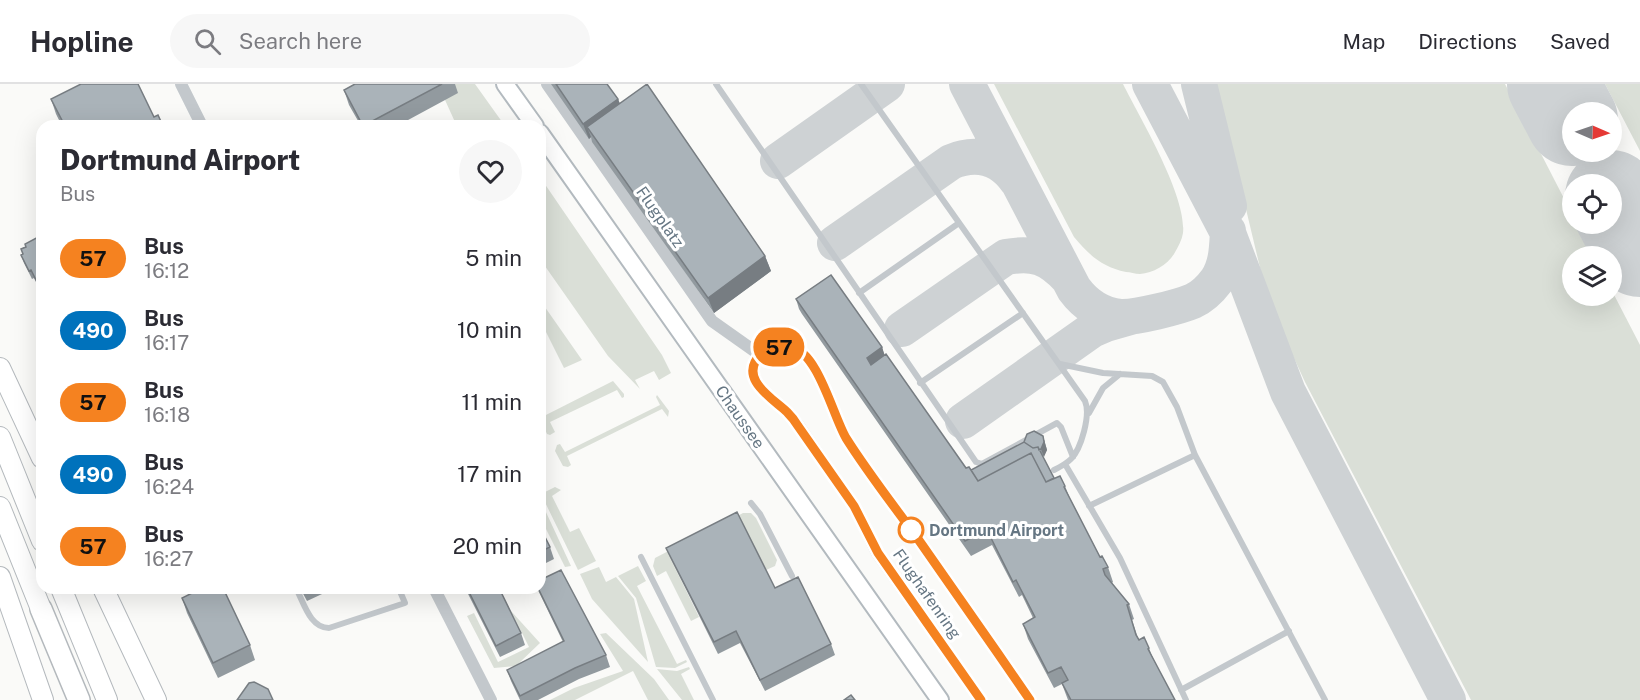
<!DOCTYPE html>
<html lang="en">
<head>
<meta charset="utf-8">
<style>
  body { margin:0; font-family:"Public Sans",sans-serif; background:#f7f7f7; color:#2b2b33; height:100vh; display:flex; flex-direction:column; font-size:22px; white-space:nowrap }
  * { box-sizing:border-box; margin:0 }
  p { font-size:20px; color:#7c7c81 }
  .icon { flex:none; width:33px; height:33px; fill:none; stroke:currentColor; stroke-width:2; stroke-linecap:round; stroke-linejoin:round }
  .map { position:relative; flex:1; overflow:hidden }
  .sheet { position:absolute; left:36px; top:36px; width:510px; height:474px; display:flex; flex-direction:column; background:#fff; border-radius:18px; box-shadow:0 6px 24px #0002 }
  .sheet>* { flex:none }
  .badge { padding:0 12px; border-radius:20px; font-size:21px; line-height:39px }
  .needle { width:39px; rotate:92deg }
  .controls { position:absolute; left:1562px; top:18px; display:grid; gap:12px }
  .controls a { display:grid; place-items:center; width:60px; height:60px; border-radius:50%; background:#fff; box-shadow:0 6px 24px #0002; font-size:30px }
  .map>.badge { position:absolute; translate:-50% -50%; box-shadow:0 0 0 3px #fff }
  .round { display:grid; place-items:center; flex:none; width:63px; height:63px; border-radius:32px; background:#f7f7f7 }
  .summary { display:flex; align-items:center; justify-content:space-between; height:102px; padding:0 24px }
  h1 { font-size:28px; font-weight:800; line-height:45px }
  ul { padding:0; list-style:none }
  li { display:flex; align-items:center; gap:18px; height:72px; padding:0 24px }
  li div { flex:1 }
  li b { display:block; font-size:22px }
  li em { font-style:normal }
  li .badge { min-width:66px; font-weight:700; text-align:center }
  header { display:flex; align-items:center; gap:36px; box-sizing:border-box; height:84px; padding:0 30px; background:#fff; border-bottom:2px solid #e1e1e2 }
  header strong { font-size:28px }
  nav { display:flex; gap:33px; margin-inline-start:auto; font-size:21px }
  .search { width:420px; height:54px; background:#f7f7f7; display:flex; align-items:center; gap:15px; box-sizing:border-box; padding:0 21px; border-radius:33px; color:#7c7c81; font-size:22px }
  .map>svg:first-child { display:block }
</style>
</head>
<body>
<header>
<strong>Hopline</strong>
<div class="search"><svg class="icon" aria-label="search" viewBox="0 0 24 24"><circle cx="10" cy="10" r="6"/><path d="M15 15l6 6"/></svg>Search here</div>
<nav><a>Map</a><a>Directions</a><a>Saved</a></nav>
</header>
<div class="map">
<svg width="1640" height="616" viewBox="0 0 1640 616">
  <rect width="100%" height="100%" fill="#fafaf8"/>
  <path fill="#dadfd7" d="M453 0H475L505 42H447L455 38 445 16Z
    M994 0H1123C1140 34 1187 112 1183 149 1182 156 1178 163 1174 170 1167 181 1153 189 1140 190 1135 190 1130 188 1126 188 1102 183 1089 171 1074 153Z
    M1216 0H1505L1572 130V140H1577L1594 172H1572V212H1611V205L1640 261V616H1471L1305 298 1288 261 1262 192Z
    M1605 0H1640V67Z
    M540 93 662 271 671 289 659 296 654 287 635 296 640 305 608 272 540 175Z
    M540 216 582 276 564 284 540 236Z
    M613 297 624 310V313L622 314 617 306 550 338 555 348 550 351 547 350 540 334Z
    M657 311 669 327 668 333 662 325 567 372 571 381 568 383 563 382 555 367 557 361 560 360 565 368 660 321 656 313Z
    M555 403 561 406 552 412 570 448 579 444 596 477 578 486 541 410Z
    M540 426H545L571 482 565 483 543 439 540 440Z
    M743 429H751L756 434 777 476 775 482 766 486 724 439Z
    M682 460 670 473 699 533 691 537 666 487 657 492 653 482 655 474Z
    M638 482 646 497 637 502 677 580 686 576 687 578 675 584 656 583 636 514 618 492Z
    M599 483 606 498 616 493 634 515 648 578 592 515 580 490Z
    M511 527 540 559 516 582 494 584 467 532 474 529 498 578 529 563Z
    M606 549 654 595 669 616H648L633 587 575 616H550L574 604 623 587 600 550Z
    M689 583 690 585 681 590 694 616H682L657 585 677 587Z"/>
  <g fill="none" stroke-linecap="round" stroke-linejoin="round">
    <path stroke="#ced2d4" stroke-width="36" d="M967 0 1074 205C1085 220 1101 231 1120 233 1135 234 1179 223 1193 217 1202 213 1211 204 1217 196 1227 181 1227 164 1228 147
      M1150 0 1228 149 1288 308 1448 616
      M1199 0 1229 122
      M778 77 887 0
      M835 159 951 78C977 67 1001 74 1017 97
      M902 245 1006 173C1034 168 1048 173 1068 194
      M963 337 1092 246 1106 240 1134 232"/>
    <path stroke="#ced2d4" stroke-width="92" d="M1553 0 1572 36
      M1611 112 1640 167"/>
    <g stroke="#b3babf" stroke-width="20">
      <path id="secondary" d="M505 0 535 42
        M540 49 940 616"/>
    </g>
    <g stroke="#b4b9bd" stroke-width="22">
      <path id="trunk" d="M0 284 42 374
        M0 353 42 457
        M0 423 41 525
        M0 493 43 616
        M61 504 107 616
        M103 504 156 616"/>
    </g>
    <g stroke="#b4b9bd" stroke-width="24">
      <path id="motorway" d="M41 525 79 616"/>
    </g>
    <path stroke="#c3c8cc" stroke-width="6" d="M716 0 976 378 982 380 1057 339 1061 343 1073 373
      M861 0 1085 317C1091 331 1081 365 1071 375 1066 380 1060 383 1054 386
      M859 209 959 139
      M1060 280 1103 289 1152 292 1163 298 1177 323 1195 371 1325 616
      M920 299 1023 229
      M1089 329 1103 304 1120 290
      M1065 380 1120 474 1186 616
      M751 419 760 430 792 492
      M1089 422 1195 371
      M641 473 713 616
      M296 504C304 519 310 544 329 544L405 519 399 505 402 504
      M1181 606 1289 547"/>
    <path stroke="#c3c8cc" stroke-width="12" d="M181 0 202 42
      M547 0 712 237 760 271
      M434 504 491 616
      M981 616 877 469 854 422 799 342C795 337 791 332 787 328 772 314 738 294 761 270 768 263 781 261 791 263 818 268 833 332 846 354 866 385 889 414 910 444 950 501 990 558 1030 616"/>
    <use href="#secondary" stroke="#fff" stroke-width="16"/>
    <use href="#trunk" stroke="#fff" stroke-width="20"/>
    <use href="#motorway" stroke="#fff" stroke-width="21"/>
  </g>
  <path fill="#929a9f" d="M355 0H455L458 9 397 42H361L349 21 344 6Z
    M551 0H607L618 15 620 20 765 172 771 187 714 229 592 58 591 53 589 55Z
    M51 15 163 42H62L56 30Z
    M42 151V210L34 194 32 195 24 179 21 171 23 170 21 165Z
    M796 215 882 263 884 271 966 384 971 386 1043 352 1047 366 1043 373 1054 394 1065 402 1071 417 1100 473 1108 483 1113 498 1112 499 1129 520 1134 535 1132 536 1138 554 1139 556 1149 564 1154 577 1175 616H1068L1062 600 1054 604 1028 555 1023 540 1033 534 1022 511 1019 513 992 461 971 472 802 230 799 225Z
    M540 443 550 463 554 475 540 482Z
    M666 464 775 504 831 560 835 571 765 607 740 559 718 570 671 475Z
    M300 504H335L307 517Z
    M465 504H499L521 549 525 561 500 573Z
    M537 504H540L606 571 610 583 579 595 538 616H520L511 597 507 586 563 558Z
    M182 514 250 561 255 576 218 594 187 529Z"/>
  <path fill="#777d82" d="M618 15 624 30 587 43 591 53 589 55 583 40Z
    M765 172 771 187 714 229 708 214Z
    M882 263 887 278 872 289 867 274Z
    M1043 352 1047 366 1044 373 1041 365Z"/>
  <path fill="#aab3b9" stroke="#777d82" stroke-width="1.5" d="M81 0H138L154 33 158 31 163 42H65L51 15Z
    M355 0H442L363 42 344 6Z
    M556 0H607L618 15 583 40Z
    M647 0 765 172 708 214 587 43Z
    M42 151V208L31 186 29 187 21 171 23 170 21 165 26 163 25 160Z
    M831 191 882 263 867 274 871 281 886 270 966 384 969 383 978 397 1031 369 1046 398 1060 392 1065 402 1064 403 1100 473 1102 472 1108 483 1103 485 1105 491 1129 520 1127 521 1136 551 1139 556 1144 553 1149 564 1148 565 1175 616H1071L1062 599 1068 596 1061 583 1048 589 1023 540 1035 533 1016 496 1013 498 987 446 965 457 796 215Z
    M1034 347 1043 352 1044 358 1041 365 1039 366 1038 363 1033 364 1024 358 1027 350Z
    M1024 358 1033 364 1038 363 1054 394 1046 398 1031 369 978 397 971 386Z
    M737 428 775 504 798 493 831 560 760 596 736 547 714 558 666 464Z
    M540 443 550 463 540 468Z
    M561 486 606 571 575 584 520 612 507 586 564 557 538 504H540V496Z
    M202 504H223L250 561 213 579 182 514Z
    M467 504H499L521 549 496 562Z
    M254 598 268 605 273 616H237L249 599Z
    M851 611 855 616H844Z"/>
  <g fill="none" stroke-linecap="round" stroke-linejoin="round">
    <g stroke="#fff" stroke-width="14">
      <path id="line" d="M981 616 878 469 854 422 798 342C795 337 791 332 787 328 772 314 737 294 761 270 768 263 781 261 791 263 818 268 833 332 846 354 868 389 894 422 918 455 955 508 993 562 1030 616"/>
    </g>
    <use href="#line" stroke="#f58220" stroke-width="9"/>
  </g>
  <circle fill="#fff" stroke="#f58220" stroke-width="3" cx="911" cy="446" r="12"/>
  <g text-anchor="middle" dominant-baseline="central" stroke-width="6" stroke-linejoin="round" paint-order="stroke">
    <g font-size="16" fill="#657683" stroke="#fff">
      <text transform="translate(660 133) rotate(55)">Flugplatz</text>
      <text transform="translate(740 333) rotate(55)">Chaussee</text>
      <text transform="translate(927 510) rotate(55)">Flughafenring</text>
    </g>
    <g font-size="16" font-weight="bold" fill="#657683" stroke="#fff" text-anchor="start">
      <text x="929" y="446">Dortmund Airport</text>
    </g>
  </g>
</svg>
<div class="controls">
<a><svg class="needle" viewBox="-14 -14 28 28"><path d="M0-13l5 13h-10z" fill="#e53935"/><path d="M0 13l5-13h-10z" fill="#7c7c81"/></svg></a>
<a><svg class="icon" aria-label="locate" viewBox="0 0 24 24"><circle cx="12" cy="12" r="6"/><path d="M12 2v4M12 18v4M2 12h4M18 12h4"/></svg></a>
<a><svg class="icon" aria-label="layers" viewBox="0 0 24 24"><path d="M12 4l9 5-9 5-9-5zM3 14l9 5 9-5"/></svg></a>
</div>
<b class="badge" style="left:779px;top:263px;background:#f58220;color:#111">57</b>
<section class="sheet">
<div class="summary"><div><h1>Dortmund Airport</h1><p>Bus</p></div><a class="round"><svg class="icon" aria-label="heart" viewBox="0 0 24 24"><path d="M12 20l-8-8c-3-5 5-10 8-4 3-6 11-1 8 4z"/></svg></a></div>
<ul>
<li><span class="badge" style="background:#f58220;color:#111">57</span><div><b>Bus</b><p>16:12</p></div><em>5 min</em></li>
<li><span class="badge" style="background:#0072bc;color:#fff">490</span><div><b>Bus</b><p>16:17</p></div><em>10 min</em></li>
<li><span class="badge" style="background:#f58220;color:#111">57</span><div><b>Bus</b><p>16:18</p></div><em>11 min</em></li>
<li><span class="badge" style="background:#0072bc;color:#fff">490</span><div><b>Bus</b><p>16:24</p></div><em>17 min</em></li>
<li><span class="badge" style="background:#f58220;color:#111">57</span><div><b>Bus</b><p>16:27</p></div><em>20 min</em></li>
</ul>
</section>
</div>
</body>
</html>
